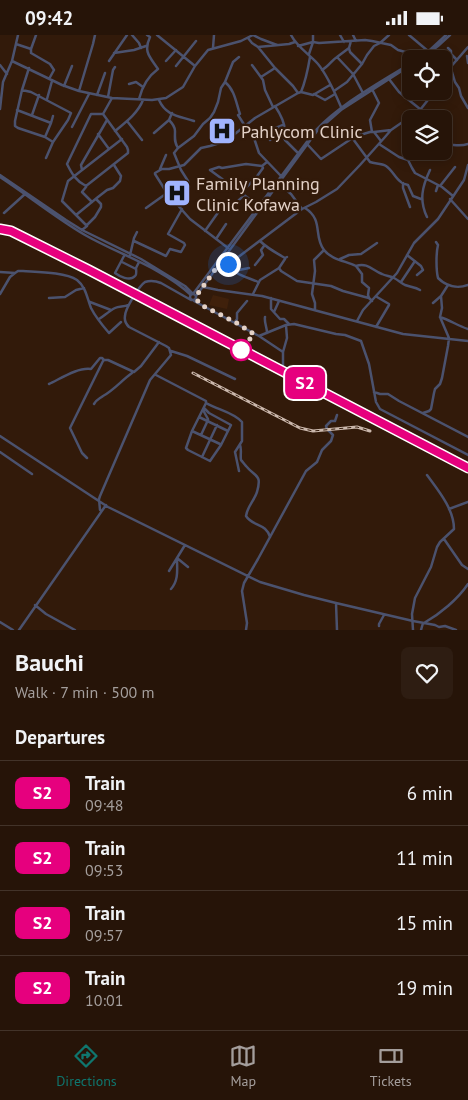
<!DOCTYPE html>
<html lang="en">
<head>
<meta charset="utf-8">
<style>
  body { margin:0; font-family:"PT Sans",sans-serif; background:#2e1d12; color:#f1f3f6; height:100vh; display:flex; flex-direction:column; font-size:19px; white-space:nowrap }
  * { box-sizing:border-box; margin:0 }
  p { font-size:16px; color:#a49e9c }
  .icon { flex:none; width:28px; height:28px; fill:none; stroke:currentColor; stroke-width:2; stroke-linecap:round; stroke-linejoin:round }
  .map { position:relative; height:595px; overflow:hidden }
  .panel { display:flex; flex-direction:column; background:#261408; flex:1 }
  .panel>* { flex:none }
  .badge { padding:0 10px; border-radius:8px; font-size:18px; line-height:32px }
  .fabs { position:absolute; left:402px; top:15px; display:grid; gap:10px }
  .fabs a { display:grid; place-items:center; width:50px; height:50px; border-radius:8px; background:#261408; box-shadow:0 2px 12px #0003,0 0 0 1px #423329; font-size:25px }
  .you { position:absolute; width:25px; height:25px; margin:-12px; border:4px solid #fff; border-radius:50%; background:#1a73e8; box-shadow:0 0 0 8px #1a73e833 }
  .map>.badge { position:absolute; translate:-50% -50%; box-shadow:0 0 0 2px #fff }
  h2 { padding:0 15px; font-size:19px; line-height:45px }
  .round { display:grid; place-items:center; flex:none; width:52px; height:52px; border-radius:8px; background:#2e1d12 }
  .headline { display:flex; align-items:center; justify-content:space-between; height:85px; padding:0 15px }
  h1 { font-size:24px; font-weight:700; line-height:38px }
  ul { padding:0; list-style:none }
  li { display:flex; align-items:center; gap:15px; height:65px; padding:0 15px; border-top:1px solid #423329 }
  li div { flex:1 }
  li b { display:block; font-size:19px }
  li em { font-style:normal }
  li .badge { min-width:55px; font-weight:700; text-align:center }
  .status { display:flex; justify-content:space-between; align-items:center; height:35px; padding:0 25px; background:#261408; direction:ltr }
  .status svg { height:14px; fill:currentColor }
  .menu { display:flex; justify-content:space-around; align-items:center; height:70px; border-top:1px solid #423329; background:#261408; font-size:14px; color:#a49e9c }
  .menu a { display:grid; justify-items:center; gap:2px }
  .menu .current { color:#0f766e }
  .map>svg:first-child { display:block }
</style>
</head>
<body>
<div class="status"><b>09:42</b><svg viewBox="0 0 49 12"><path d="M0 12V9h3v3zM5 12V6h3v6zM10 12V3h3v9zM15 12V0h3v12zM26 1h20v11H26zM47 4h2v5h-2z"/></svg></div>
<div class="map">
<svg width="468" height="595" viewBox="0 0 468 595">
  <rect width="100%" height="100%" fill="#321a0a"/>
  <path fill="#3f200b" d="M176 147 178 148 187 161 181 168 167 156Z
    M213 260 229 264 227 274 209 270Z"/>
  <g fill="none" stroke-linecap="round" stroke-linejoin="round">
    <path stroke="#4b526e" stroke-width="2.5" d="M132 0 139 8 141 13
      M157 0 195 31
      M253 0 261 4 277 10
      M291 0C297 12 309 19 318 29 328 41 335 58 341 72
      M340 0 344 7
      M353 0 356 6
      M409 0 428 16
      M248 3 252 8 258 12 275 33 293 51 298 58
      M351 6 349 13 337 22 353 39 363 58
      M16 9 31 14 36 0
      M298 11 313 7 319 8 365 5 372 6 391 10 398 15 409 18
      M258 12 289 9 295 7
      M213 13 214 0
      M349 13 350 17 362 29
      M448 13 451 16V19L457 25
      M31 14V18L50 29 54 35 49 44
      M114 18 134 15 146 11
      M309 19 313 7V0
      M467 21 468 28
      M417 24 431 14 446 0
      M421 24 438 11 450 0
      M12 26 62 50 79 56 112 63 152 65 166 63 183 52 195 31 208 15 241 6 253 0
      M109 26 127 0
      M166 26 176 15
      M0 30 7 39
      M252 30 263 45 265 55 273 72
      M176 31 196 6
      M449 34 452 37 455 47 459 53 461 61 468 73
      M322 35C329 31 332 25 337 22
      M444 41 448 35 468 12
      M261 42 275 33
      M389 44 399 57 420 74
      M225 47C235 55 236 68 240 79L238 80 245 91 253 100 259 118 281 141
      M129 49 136 47 143 52
      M64 51 72 31
      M372 54 379 68 370 85 372 97
      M22 55 29 33
      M79 56 93 9 95 0
      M334 56 347 47 362 29 367 20 374 11 380 8 389 0
      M301 57C306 45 308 34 310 22
      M314 59 325 65 335 59
      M97 60 105 38
      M108 62 113 35 115 32
      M47 64 52 46
      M139 64C142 52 147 42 158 34 150 22 143 17 150 2L147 0
      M159 65C166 81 179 81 194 86
      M275 71C281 80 287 92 284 101
      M0 74 3 47 12 26 18 0
      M17 75 51 88 45 102
      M103 79 127 112 128 115V118L86 151C76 146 72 139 67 129L91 79H103L112 63
      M32 80 39 60
      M169 85C172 88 175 92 175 96 175 103 174 107 178 113
      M127 86 142 105
      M51 88 53 81
      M72 92 89 59
      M278 92 285 105 298 118
      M115 96C126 87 138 78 143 65
      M374 97 381 106
      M154 98 169 85 172 78
      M98 99 109 114
      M253 100 258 96 266 97 283 90
      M353 104 370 127C375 129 381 128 386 131 393 136 395 143 401 147 401 148 408 150 408 150L413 161 421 164
      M270 105 280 97
      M307 109 321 124 351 104 360 100 370 97H374L391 95
      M379 109 399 122 408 125 412 133 415 138 442 152 453 161
      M444 110C452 109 460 112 468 109
      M46 123 53 107 68 85 71 78 31 57 22 55 15 86V91L18 93 45 102 53 107
      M408 124 425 119 430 116
      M160 134 166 120
      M82 135 81 130 107 85
      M210 135 259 171
      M210 135 219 132 222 133 246 129 262 131
      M0 140 66 185 82 195 141 224 185 251 193 259
      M0 142C29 161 56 183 85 200 120 220 161 232 191 260
      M403 148V153L410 172
      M279 149 291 159 302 174
      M440 151 455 132
      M86 152 82 157 92 167
      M436 156 438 150
      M241 157 255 144 263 133 262 131 267 127
      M450 164 468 184
      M180 172 186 162 189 152 188 146 181 135 174 118 178 113 194 101 203 89 210 83 214 77 218 67 221 53 225 47 233 27 239 22
      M146 173 167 158
      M305 173C324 185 313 201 324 215 332 225 346 226 356 231 368 227 373 236 382 239 386 241 391 241 394 243 398 245 401 248 405 250 410 252 415 252 420 255
      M4 178 25 159
      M76 180 98 162 107 155 113 153 120 146 121 141 114 130
      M427 182C419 165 422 152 430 135
      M87 190 95 182 101 172V169L96 164
      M82 195 87 191 62 166 68 146 122 104
      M205 196 224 169C235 166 234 171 244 160
      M216 204 226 189
      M134 206 166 221 170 214 181 217 185 210 184 208 168 199 182 174
      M260 206C267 213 276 218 285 223L287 222
      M436 207 438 210C436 218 436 235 438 243 446 251 457 254 468 250
      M228 213 190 184 167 158 155 139V138L162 134H169L184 130 201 113 210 111 226 106 255 83 298 58 301 57 313 60 330 50
      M130 220 134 203 137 197
      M407 220 421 231 423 235 417 240
      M124 221 115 238C119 241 130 247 135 241 137 240 136 234 136 233L139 227
      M340 224 349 220 361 219 377 208
      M122 227 136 234
      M220 228 224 230 229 229 302 174 316 167 337 154 360 130 385 102 391 95 420 75 435 56
      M229 229 237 238 239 235 249 233
      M255 230 263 220 261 215 264 211
      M356 231 362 239V247L369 253 368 260 369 263
      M279 233 281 236 297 246 331 251 343 256 365 262 369 263 372 266
      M0 237 15 238 18 236H23C37 237 65 237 77 245 86 252 87 263 91 273 95 281 103 291 109 298L121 287
      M237 238C241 241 252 244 258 247
      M401 247 415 226
      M203 252 218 255 262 261 403 299 468 306
      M190 262a3 3 0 1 1 6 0a3 3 0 1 1-6 0Z
      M0 259 10 242 15 238
      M193 259 315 96C343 67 378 49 411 28
      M253 259 260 245 279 233 285 224
      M196 261 317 96 341 75 411 30
      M49 263 65 262 76 255 84 253
      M271 263V274L280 284H284L289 289
      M194 266 259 301 286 290 294 289 336 299 345 300 361 306 369 329 376 367 380 374 468 420
      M90 267 111 275
      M433 268 441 261 448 250
      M315 275V268L312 259 315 236 314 225 324 215
      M274 277 279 266
      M265 282C264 287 267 292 267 298
      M440 282C450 285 458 291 468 294
      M99 284C104 281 109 276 115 273 119 271 124 272 128 270
      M357 286 363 275 397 238 414 208 438 184 464 145 468 130
      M235 287 237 284V278L247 266
      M376 292 389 270V269L377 262
      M259 301 283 317
      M171 316 187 321 235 344
      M283 335V317L287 303 286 290
      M156 340 206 366V368L192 396 186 413 188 415 210 426 221 410 231 390 209 378 204 373
      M49 349C60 344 78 332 91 334L100 323H102L104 325
      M374 357 380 359H388L399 366 468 402
      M206 368C218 375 233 377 242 387V406L235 417 239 436
      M94 369C97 364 99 364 103 361 114 355 122 345 132 338
      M203 375 208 384
      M423 378 429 376 431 374 434 358 435 354 440 349 442 343 448 311 449 303 440 282 442 273 441 261
      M199 382 228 396
      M192 396 220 409
      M201 400 208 385
      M0 401 108 472 260 547 304 560 336 568 413 586 435 590 439 592 445 591 456 595
      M240 410C242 415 240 420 241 425 242 426 245 430 246 431 256 443 262 439 257 457 254 466 247 472 246 481 253 492 266 488 270 502
      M0 417 32 439
      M202 422 217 390
      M87 423 82 418 70 393 103 326 104 325H108L134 337 141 331 159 307
      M449 474 468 467
      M100 475 99 464 100 461 150 345 171 320 169 313 166 311 129 292C126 289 124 286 125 281 125 274 139 251 145 247 151 245 156 246 161 248L191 265
      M444 504 462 530 468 534
      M177 523 188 532
      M169 536 185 510
      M171 554C179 545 177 534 177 524
      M336 568 337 595
      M35 570 46 579 75 595
      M0 587 13 595
      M424 588C440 579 458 564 468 549
      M379 591V589L384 580
      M19 595 106 470
      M246 595 247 588 242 556 244 548 258 524 306 436 317 427 322 415 331 406 333 400 327 394 326 391 331 386H335L337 380
      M413 595 412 579 415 563 431 532 437 512 440 507 454 494C454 474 438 455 427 440
      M421 595 423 588"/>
    <g stroke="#cab7ac" stroke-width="3">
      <path id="rail" d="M0 194 11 196 24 202 89 235 468 433
        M193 338 300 393 313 396 357 392 370 396"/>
    </g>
    <use href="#rail" stroke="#321a0a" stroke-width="1" stroke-dasharray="4" stroke-linecap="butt"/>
  </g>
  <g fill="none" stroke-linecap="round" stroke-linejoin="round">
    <g stroke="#fff" stroke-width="11">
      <path id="line" d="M0 194 11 196 89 235 468 433"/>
    </g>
    <use href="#line" stroke="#e6007e" stroke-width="8"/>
    <path stroke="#e3d1c7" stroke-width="5" stroke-dasharray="0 9" d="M228 229 224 230 220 228 199 257C195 263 197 267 203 271L235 287 254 299 241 315"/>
  </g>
  <defs>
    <g id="hospital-square" transform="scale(1.4375)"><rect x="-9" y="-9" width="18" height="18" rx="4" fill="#a0b3fd" stroke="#321a0a"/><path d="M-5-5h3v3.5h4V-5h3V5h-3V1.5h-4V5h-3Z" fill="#111"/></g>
  </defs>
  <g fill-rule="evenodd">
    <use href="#hospital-square" x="222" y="96"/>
    <use href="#hospital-square" x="177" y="158"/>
  </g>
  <circle fill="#fff" stroke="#e6007e" stroke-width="2.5" cx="241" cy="315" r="10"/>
  <g text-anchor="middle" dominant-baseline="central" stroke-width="5" stroke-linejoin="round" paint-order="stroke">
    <g font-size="18" fill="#e3d1c7" stroke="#321a0a" text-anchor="start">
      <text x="241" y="96">Pahlycom Clinic</text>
      <text x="196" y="148">Family Planning<tspan x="196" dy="21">Clinic Kofawa</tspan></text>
    </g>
  </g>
</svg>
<div class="fabs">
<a><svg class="icon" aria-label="locate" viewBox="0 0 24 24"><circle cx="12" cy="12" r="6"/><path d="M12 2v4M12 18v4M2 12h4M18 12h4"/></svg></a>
<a><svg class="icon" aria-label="layers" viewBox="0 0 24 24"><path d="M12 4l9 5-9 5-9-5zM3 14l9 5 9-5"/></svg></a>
</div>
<div class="you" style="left:228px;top:229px"></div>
<b class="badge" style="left:305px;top:348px;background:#e6007e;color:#fff">S2</b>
</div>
<section class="panel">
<div class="headline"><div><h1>Bauchi</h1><p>Walk · 7 min · 500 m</p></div><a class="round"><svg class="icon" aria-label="heart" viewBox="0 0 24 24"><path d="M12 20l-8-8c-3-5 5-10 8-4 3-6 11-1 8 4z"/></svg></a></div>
<h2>Departures</h2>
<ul>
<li><span class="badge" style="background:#e6007e;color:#fff">S2</span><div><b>Train</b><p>09:48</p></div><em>6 min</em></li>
<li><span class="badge" style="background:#e6007e;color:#fff">S2</span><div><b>Train</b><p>09:53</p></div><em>11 min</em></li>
<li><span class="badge" style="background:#e6007e;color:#fff">S2</span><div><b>Train</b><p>09:57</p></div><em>15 min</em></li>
<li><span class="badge" style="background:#e6007e;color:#fff">S2</span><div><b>Train</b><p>10:01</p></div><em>19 min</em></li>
</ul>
</section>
<nav class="menu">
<a class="current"><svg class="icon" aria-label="directions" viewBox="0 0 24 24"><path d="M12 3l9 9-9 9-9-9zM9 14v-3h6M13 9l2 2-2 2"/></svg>Directions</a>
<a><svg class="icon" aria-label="map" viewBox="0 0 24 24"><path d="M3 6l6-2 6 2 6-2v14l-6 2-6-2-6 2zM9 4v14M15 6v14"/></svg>Map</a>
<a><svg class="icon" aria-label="tickets" viewBox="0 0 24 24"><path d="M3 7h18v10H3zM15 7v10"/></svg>Tickets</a>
</nav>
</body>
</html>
